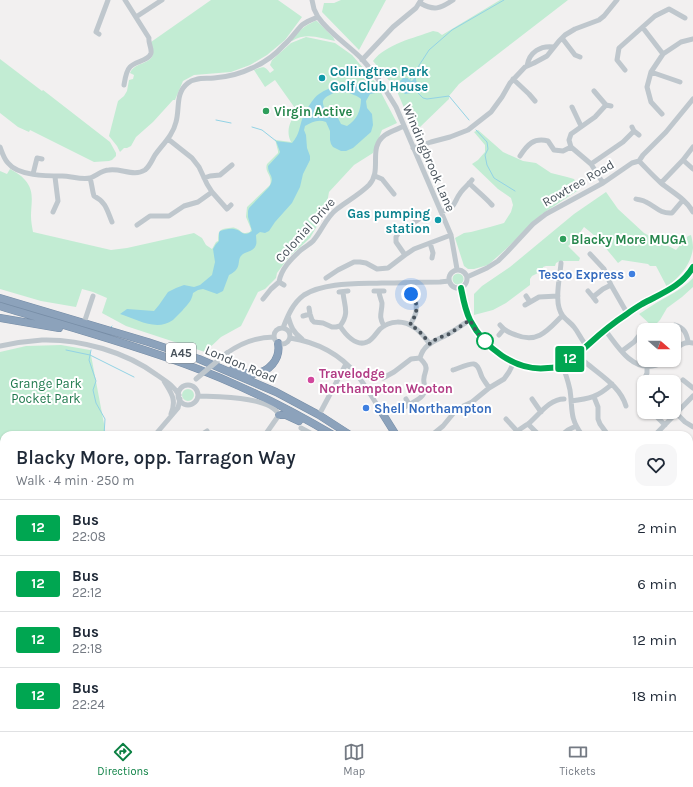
<!DOCTYPE html>
<html lang="en">
<head>
<meta charset="utf-8">
<style>
  body { margin:0; font-family:Karla,sans-serif; background:#f6f6f7; color:#1f2937; height:100vh; display:flex; flex-direction:column; font-size:15px; white-space:nowrap }
  * { box-sizing:border-box; margin:0 }
  p { font-size:13px; color:#747a83 }
  .icon { flex:none; width:22px; height:22px; fill:none; stroke:currentColor; stroke-width:2; stroke-linecap:round; stroke-linejoin:round }
  .map { position:relative; flex:1; overflow:hidden }
  .details { position:absolute; left:0px; top:431px; width:693px; height:300px; display:flex; flex-direction:column; background:#fff; border-radius:12px 12px 0 0; box-shadow:0 1px 3px #0004 }
  .details>* { flex:none }
  .badge { padding:0 8px; border-radius:3px; font-size:14px; line-height:26px }
  .needle { width:26px; rotate:110deg }
  .fabs { position:absolute; left:637px; top:323px; display:grid; gap:8px }
  .fabs a { display:grid; place-items:center; width:44px; height:44px; border-radius:8px; background:#fff; box-shadow:0 1px 3px #0004; font-size:20px }
  .you { position:absolute; width:20px; height:20px; margin:-10px; border:3px solid #fff; border-radius:50%; background:#1a73e8; box-shadow:0 0 0 6px #1a73e833 }
  .map>.badge { position:absolute; translate:-50% -50%; box-shadow:0 0 0 2px #fff }
  .round { display:grid; place-items:center; flex:none; width:42px; height:42px; border-radius:12px; background:#f6f6f7 }
  .head { display:flex; align-items:center; justify-content:space-between; height:68px; padding:0 16px }
  h1 { font-size:19px; font-weight:600; line-height:30px }
  ul { padding:0; list-style:none }
  li { display:flex; align-items:center; gap:12px; height:56px; padding:0 16px; border-top:1px solid #e0e1e3 }
  li div { flex:1 }
  li b { display:block; font-size:15px }
  li em { font-style:normal }
  li .badge { min-width:44px; font-weight:700; text-align:center }
  .menu { display:flex; justify-content:space-around; align-items:center; height:56px; border-top:1px solid #e0e1e3; background:#fff; font-size:11px; color:#747a83 }
  .menu a { display:grid; justify-items:center; gap:2px }
  .menu .current { color:#0b8043 }
  .map>svg:first-child { display:block }
</style>
</head>
<body>
<div class="map">
<svg width="693" height="731" viewBox="0 0 693 731">
  <rect width="100%" height="100%" fill="#f2f0f0"/>
  <path fill="#e3e1e1" d="M284 727H331L328 731H288Z"/>
  <path fill="#c2ecd3" d="M211 0H278L302 17 285 40 267 55 250 65 231 72 194 75 183 81 175 100H173L153 122 136 137 131 146 127 148H124L120 152 117 146 109 136 118 101 124 96 127 91 129 80 133 79 134 75 130 73C135 61 153 65 153 52 153 49 151 45 151 42Z
    M341 0H386L359 50 322 12 324 3H334Z
    M500 0H568L459 84 449 96V99L419 128 414 131 396 89 373 61C386 44 414 38 433 31L438 32 442 35Z
    M315 21H317L333 37 335 41C320 38 306 32 292 41L291 40C299 31 304 26 315 21Z
    M306 37 335 43 352 55 376 83 397 123 382 130 373 153 354 165 329 192 327 203 321 219 310 238 289 257 277 273 276 278 265 289 258 292 241 326 221 337 205 352 126 326 102 313 107 298 93 292 82 289 76 307 41 301 0 289V171L7 174 10 169C15 172 21 175 25 180 35 191 31 203 31 216 31 221 32 227 33 232L111 250 127 248 194 233 202 238 206 245 212 249 216 242 218 241C218 231 219 229 229 228 231 228 233 227 235 228 243 230 239 235 250 232L251 229 246 217 247 207 270 185C273 175 264 173 267 164L278 153V151L275 139 276 140 291 142C285 130 291 120 297 111L275 80 265 87 254 70C263 67 264 65 270 73L274 70 270 65 272 60 291 43Z
    M0 59 42 91 43 90 110 142 116 153V156L112 160 109 161 94 162 30 130 29 132 18 127 0 113Z
    M478 130 503 152 523 161 536 163 551 173 567 177 574 179 580 189 542 214 506 249 488 265 474 269H468L464 266 455 238 464 233 471 232 490 227 504 223 511 212 513 205 511 198 498 189 472 164 478 160 485 152V145L474 132Z
    M606 192 618 209 644 233 676 250 688 236 691 235C692 239 693 243 693 248 691 265 680 276 667 287L656 266H650L648 264 622 260 618 263C608 251 598 237 584 227L575 240 568 246 580 258 579 261H560L556 263 555 266H546L543 267 542 271 532 276 530 279V285L506 303 493 310 474 315V294L482 286 510 267 574 214Z
    M452.5 279a5.5 5.5 0 1 1 11 0a5.5 5.5 0 1 1-11 0Z
    M693 278V287L682 297 667 308 660 320 653 327 639 314C644 311 648 308 653 305 667 296 682 290 693 278Z
    M61 345 90 350 105 429 104 435H4V549L0 551V352L26 346Z
    M182 395a6 6 0 1 1 12 0a6 6 0 1 1-12 0Z
    M4 619V659L0 665V624Z
    M169 727H210L217 731H173Z"/>
  <path fill="#93d3e5" fill-rule="evenodd" d="M416 76V80L418 85 411 93 405 94 400 89 401 84 400 81 403 78H408L409 80 412 81Z
    M362 84 367 87 373 86 381 92 370 94 366 101 367 108 372 114 373 125 371 132 353 148 346 151H341L333 147 331 144 330 140V131L326 122C318 119 312 122 305 126L304 130 306 135 307 148 310 156V160L303 174 300 187 292 203 275 222 269 231 265 233 260 232 256 235C256 238 257 242 256 245 254 251 248 251 243 254 235 260 244 268 229 275L223 291 217 294 203 289 198 290 193 293C192 301 187 305 182 311 179 314 176 317 173 320 156 332 137 319 120 314L127 309 154 311 159 305 168 292 176 288 184 285 194 287 200 285 212 275 215 262 213 249 216 244 219 241V233L220 231C224 230 230 228 234 229 242 230 243 238 252 231L248 217V211L249 208 269 187C276 176 268 176 268 166L279 154 280 152 276 141 292 143C300 134 299 127 303 117 306 110 313 98 319 94 331 85 348 85 362 84ZM336 92C341 92 344 93 348 92 352 95 357 95 361 99 361 110 357 120 347 126L341 124 337 116C336 116 331 116 330 115 327 114 322 105 323 101 325 96 332 94 336 92Z"/>
  <g fill="none" stroke-linecap="round" stroke-linejoin="round">
    <path stroke="#93d3e5" stroke-width="1" d="M409 81 429 50 452 30 504 0
      M394 88 401 86
      M414 89 423 98 427 99 449 96 469 120
      M216 120 231 123
      M252 127 262 130 276 141
      M476 130 487 142 488 149 485 155 487 165 494 178 515 191
      M111 327 112 326
      M66 350 90 355 134 377
      M91 350 89 360 96 381 93 390 96 403 105 419 104 435
      M0 555 4 552"/>
    <g stroke="#778da6" stroke-width="8">
      <path id="highway" d="M0 298 148 342 199 359 276 392 319 415 350 435
        M0 306C62 325 125 342 185 364 237 383 286 407 333 435
        M0 318 59 328
        M233 369C240 371 246 374 252 374 269 373 281 359 278 343
        M381 411 396 435
        M279 415H286L299 421
        M689 572H693
        M689 582H693"/>
    </g>
    <path stroke="#bfc7cd" stroke-width="5" d="M312 0 314 9 318 17
      M420 3C434 11 440 9 453 0
      M136 17 162 0
      M643 28 663 54
      M99 34 96 32 108 0
      M562 38 575 55 580 57
      M362 60 393 27 416 8 421 0
      M527 66C529 52 541 45 554 47
      M625 70 617 60 619 48 655 16 669 9 685 18
      M651 72 680 82
      M513 79 529 94 535 101
      M124 85C125 79 126 71 130 67 135 61 149 61 151 53 152 48 148 43 149 38L125 0
      M594 91 606 105 611 106
      M572 107 581 126
      M662 114 651 102 647 87 651 72 663 54 681 42 693 39
      M632 127 634 131 639 135
      M168 139 192 158 199 167 207 184 212 192 227 209 231 205
      M0 147C2 152 4 159 8 163 18 176 47 176 62 176 71 176 81 180 90 178 96 176 102 170 109 170 121 168 134 177 145 170 150 166 152 160 155 155 163 144 173 135 176 122 180 108 175 93 188 83 195 77 206 79 214 78 227 77 240 74 252 68 264 63 275 55 284 45 291 39 296 31 302 25 307 21 313 19 318 17 329 33 347 44 361 58 375 73 386 90 396 107L451 235 457 269
      M413 148 431 142 450 137 468 130 491 112 502 97 510 83 525 67 534 63 547 56 559 41 565 35 575 29 599 20 604 16 617 0
      M520 156C527 145 534 137 548 141L554 150 563 151 571 147
      M683 160 693 169
      M639 161C646 168 653 176 661 183 672 192 686 199 693 212
      M591 164 623 142 634 131
      M33 174 37 158 42 159
      M375 176 382 179 394 194
      M90 178C92 184 92 190 94 196 106 202 107 210 112 222
      M204 178 210 176 220 175 232 165
      M469 183C477 191 485 197 492 205
      M603 183 591 164 571 147 569 140 571 134 595 117 606 105
      M661 183 683 160 693 147
      M636 199C639 200 643 200 646 202 655 206 660 214 672 213L683 200
      M53 212 58 201 55 177
      M441 212C458 206 452 204 461 192 464 188 469 184 472 180
      M137 225 150 216H169L184 206 198 202 212 192
      M430 243 433 253 432 258
      M590 254 604 269 611 285 627 313
      M405 255 396 242V237L399 232 421 218
      M561 263C560 278 553 304 563 316 566 320 571 323 574 327 579 333 581 340 587 346
      M449 279a9 9 0 1 1 18 0a9 9 0 1 1-18 0Z
      M467 277 487 268 498 261 507 252 533 224 546 214 603 183 632 163 639 161 643 155 666 132 693 99
      M326 278 338 270 354 262H360L366 263 377 269 388 268 405 255 414 249 451 235
      M553 278 560 279
      M284 285 279 282C281 269 291 259 301 250 305 247 310 244 313 241 322 231 326 217 337 209 347 201 359 195 369 185 383 170 367 148 385 135 391 131 398 129 404 126
      M461 287C463 298 465 310 470 320 484 348 515 372 548 368 552 368 559 367 563 365 570 361 578 354 584 348 598 336 612 324 627 314 632 310 637 307 642 304 662 293 680 287 693 267
      M374 291H384
      M379 291C379 295 381 299 382 303 382 313 378 316 384 326
      M588 291 593 297
      M339 292 348 291
      M526 296 530 302
      M263 299 271 289 279 282
      M596 301 593 297 603 289 611 285
      M525 305 539 297 558 296
      M309 308 310 314 312 320 314 322 323 323 332 327H336L340 326C350 313 344 306 343 292
      M288 316C291 327 293 332 302 339
      M303 316 310 314
      M84 323 93 296
      M410 325C412 321 415 317 416 312 417 307 415 300 416 294
      M500 325C504 330 509 333 516 335 538 344 548 330 562 316
      M675 325C684 328 686 332 688 341
      M340 326C345 334 356 347 367 342 373 340 376 333 380 329 390 320 404 320 415 328 421 332 425 338 430 344
      M283 328C288 315 293 303 304 295 325 282 359 284 382 283 402 283 421 282 440 282L449 281
      M274 336a8 8 0 1 1 16 0a8 8 0 1 1-16 0Z
      M605 330C617 345 630 369 652 366 658 365 662 363 667 360
      M499 335 504 329
      M290 338C316 342 340 354 357 375 366 386 373 399 381 411
      M0 346C14 343 28 341 42 340 81 339 126 352 157 375 167 382 173 385 179 395
      M622 351 634 342 641 333
      M674 351C679 345 685 341 693 343
      M227 353C241 343 257 337 274 337
      M585 362C600 375 620 386 626 406
      M562 365C566 374 568 381 570 390 573 410 569 417 582 435
      M453 370C457 369 470 363 474 364 479 365 480 373 482 377 484 381 487 384 489 388
      M383 378 394 372 411 359 420 358
      M683 380 693 388
      M164 381C171 393 177 399 171 414
      M643 382 647 373V366
      M178 395a10 10 0 1 1 20 0a10 10 0 1 1-20 0Z
      M198 396C217 397 270 396 279 415L265 435
      M594 397 598 407V419L600 424 608 435
      M406 399 409 404
      M532 399 541 412
      M571 401C589 399 598 397 612 384
      M405 407C412 402 425 399 425 388 425 385 423 382 424 378 424 373 429 368 424 363 423 361 421 360 420 358 424 343 436 341 448 334 456 330 463 324 470 320
      M655 412 653 413 665 425
      M676 413 685 422 693 427
      M319 415 346 364
      M506 419 517 431C521 429 524 426 528 424 539 415 549 399 564 399
      M528 424 539 435
      M301 428 314 435
      M155 435 178 408 180 399
      M201 435 207 431
      M432 435 443 426 457 409 472 402 489 388 504 379 509 372 514 362
      M562 435 568 430 576 426
      M655 435 693 396
      M689 473 693 469
      M689 547H693
      M0 617 4 612
      M690 618 693 621
      M689 655 693 658
      M689 702 693 706
      M280 727 282 731
      M488 727 490 731
      M533 727 537 731
      M653 728 656 731
      M18 731 33 727
      M92 731 89 729 92 727
      M147 731 149 727
      M256 731 260 727
      M395 731 400 727
      M520 731 526 727
      M572 731V727
      M606 731 607 727"/>
    <use href="#highway" stroke="#8ca2bb" stroke-width="7"/>
    <path stroke="#bfc7cd" stroke-width="5" d="M196 379 227 353"/>
  </g>
  <g fill="none" stroke-linecap="round" stroke-linejoin="round">
    <g stroke="#fff" stroke-width="9">
      <path id="line" d="M461 288C463 298 465 310 470 320 484 347 515 372 548 368 552 368 559 367 563 365 571 361 581 351 589 344 601 333 613 323 627 314 632 310 637 307 642 304 662 293 681 287 693 267"/>
    </g>
    <use href="#line" stroke="#00a651" stroke-width="6"/>
    <path stroke="#49535c" stroke-width="4" stroke-dasharray="0 7.2" d="M411 294H416C415 300 417 307 416 312 415 317 412 321 410 325 419 329 424 337 430 344L436 339 449 334 470 320 475 329 485 342V341"/>
  </g>
  <g fill="#0f9aa8" stroke="#fff" stroke-width="1.5">
    <circle cx="322" cy="78" r="4"/>
    <circle cx="438" cy="220" r="4"/>
  </g>
  <g fill="#2e9e5b" stroke="#fff" stroke-width="1.5">
    <circle cx="266" cy="111" r="4"/>
    <circle cx="563" cy="239" r="4"/>
  </g>
  <g fill="#3f7fe0" stroke="#fff" stroke-width="1.5">
    <circle cx="632" cy="274" r="4"/>
    <circle cx="366" cy="408" r="4"/>
  </g>
  <circle fill="#fff" stroke="#00a651" stroke-width="2" cx="485" cy="341" r="8"/>
  <circle fill="#d1479c" stroke="#fff" stroke-width="1.5" cx="311" cy="380" r="4"/>
  <g text-anchor="middle" dominant-baseline="central" stroke-width="4" stroke-linejoin="round" paint-order="stroke">
    <rect fill="#fff" stroke="#80878d" stroke-width="1" x="166" y="343" width="30" height="20" rx="3"/>
    <g font-size="12" font-weight="bold" fill="#49535c">
      <text x="181" y="353">A45</text>
    </g>
    <g font-size="13" font-weight="bold" fill="#0d838f" stroke="#fff" text-anchor="start">
      <text x="330" y="71">Collingtree Park<tspan x="330" dy="15">Golf Club House</tspan></text>
      <text x="430" y="213" text-anchor="end">Gas pumping<tspan x="430" dy="15">station</tspan></text>
    </g>
    <g font-size="13" font-weight="bold" fill="#27864d" stroke="#fff" text-anchor="start">
      <text x="274" y="111">Virgin Active</text>
      <text x="571" y="239">Blacky More MUGA</text>
    </g>
    <g font-size="13" fill="#49535c" stroke="#fff">
      <text transform="translate(429 158) rotate(67)">Windingbrook Lane</text>
      <text transform="translate(578 183) rotate(-30)">Rowtree Road</text>
      <text transform="translate(305 230) rotate(-48)">Colonial Drive</text>
      <text transform="translate(241 364) rotate(23)">London Road</text>
    </g>
    <g font-size="13" font-weight="bold" fill="#366cbe" stroke="#fff" text-anchor="end">
      <text x="624" y="274">Tesco Express</text>
      <text x="374" y="408" text-anchor="start">Shell Northampton</text>
    </g>
    <g font-size="13" font-weight="bold" fill="#b23c85" stroke="#fff" text-anchor="start">
      <text x="319" y="373">Travelodge<tspan x="319" dy="15">Northampton Wooton</tspan></text>
    </g>
    <g font-size="13" fill="#1f794d" stroke="#fff">
      <text x="46" y="383">Grange Park<tspan x="46" dy="15">Pocket Park</tspan></text>
    </g>
  </g>
</svg>
<div class="fabs">
<a><svg class="needle" viewBox="-14 -14 28 28"><path d="M0-13l5 13h-10z" fill="#e53935"/><path d="M0 13l5-13h-10z" fill="#747a83"/></svg></a>
<a><svg class="icon" aria-label="locate" viewBox="0 0 24 24"><circle cx="12" cy="12" r="6"/><path d="M12 2v4M12 18v4M2 12h4M18 12h4"/></svg></a>
</div>
<div class="you" style="left:411px;top:294px"></div>
<b class="badge" style="left:570px;top:359px;background:#00a651;color:#fff">12</b>
<section class="details">
<div class="head"><div><h1>Blacky More, opp. Tarragon Way</h1><p>Walk · 4 min · 250 m</p></div><a class="round"><svg class="icon" aria-label="heart" viewBox="0 0 24 24"><path d="M12 20l-8-8c-3-5 5-10 8-4 3-6 11-1 8 4z"/></svg></a></div>
<ul>
<li><span class="badge" style="background:#00a651;color:#fff">12</span><div><b>Bus</b><p>22:08</p></div><em>2 min</em></li>
<li><span class="badge" style="background:#00a651;color:#fff">12</span><div><b>Bus</b><p>22:12</p></div><em>6 min</em></li>
<li><span class="badge" style="background:#00a651;color:#fff">12</span><div><b>Bus</b><p>22:18</p></div><em>12 min</em></li>
<li><span class="badge" style="background:#00a651;color:#fff">12</span><div><b>Bus</b><p>22:24</p></div><em>18 min</em></li>
</ul>
</section>
</div>
<nav class="menu">
<a class="current"><svg class="icon" aria-label="directions" viewBox="0 0 24 24"><path d="M12 3l9 9-9 9-9-9zM9 14v-3h6M13 9l2 2-2 2"/></svg>Directions</a>
<a><svg class="icon" aria-label="map" viewBox="0 0 24 24"><path d="M3 6l6-2 6 2 6-2v14l-6 2-6-2-6 2zM9 4v14M15 6v14"/></svg>Map</a>
<a><svg class="icon" aria-label="tickets" viewBox="0 0 24 24"><path d="M3 7h18v10H3zM15 7v10"/></svg>Tickets</a>
</nav>
</body>
</html>
